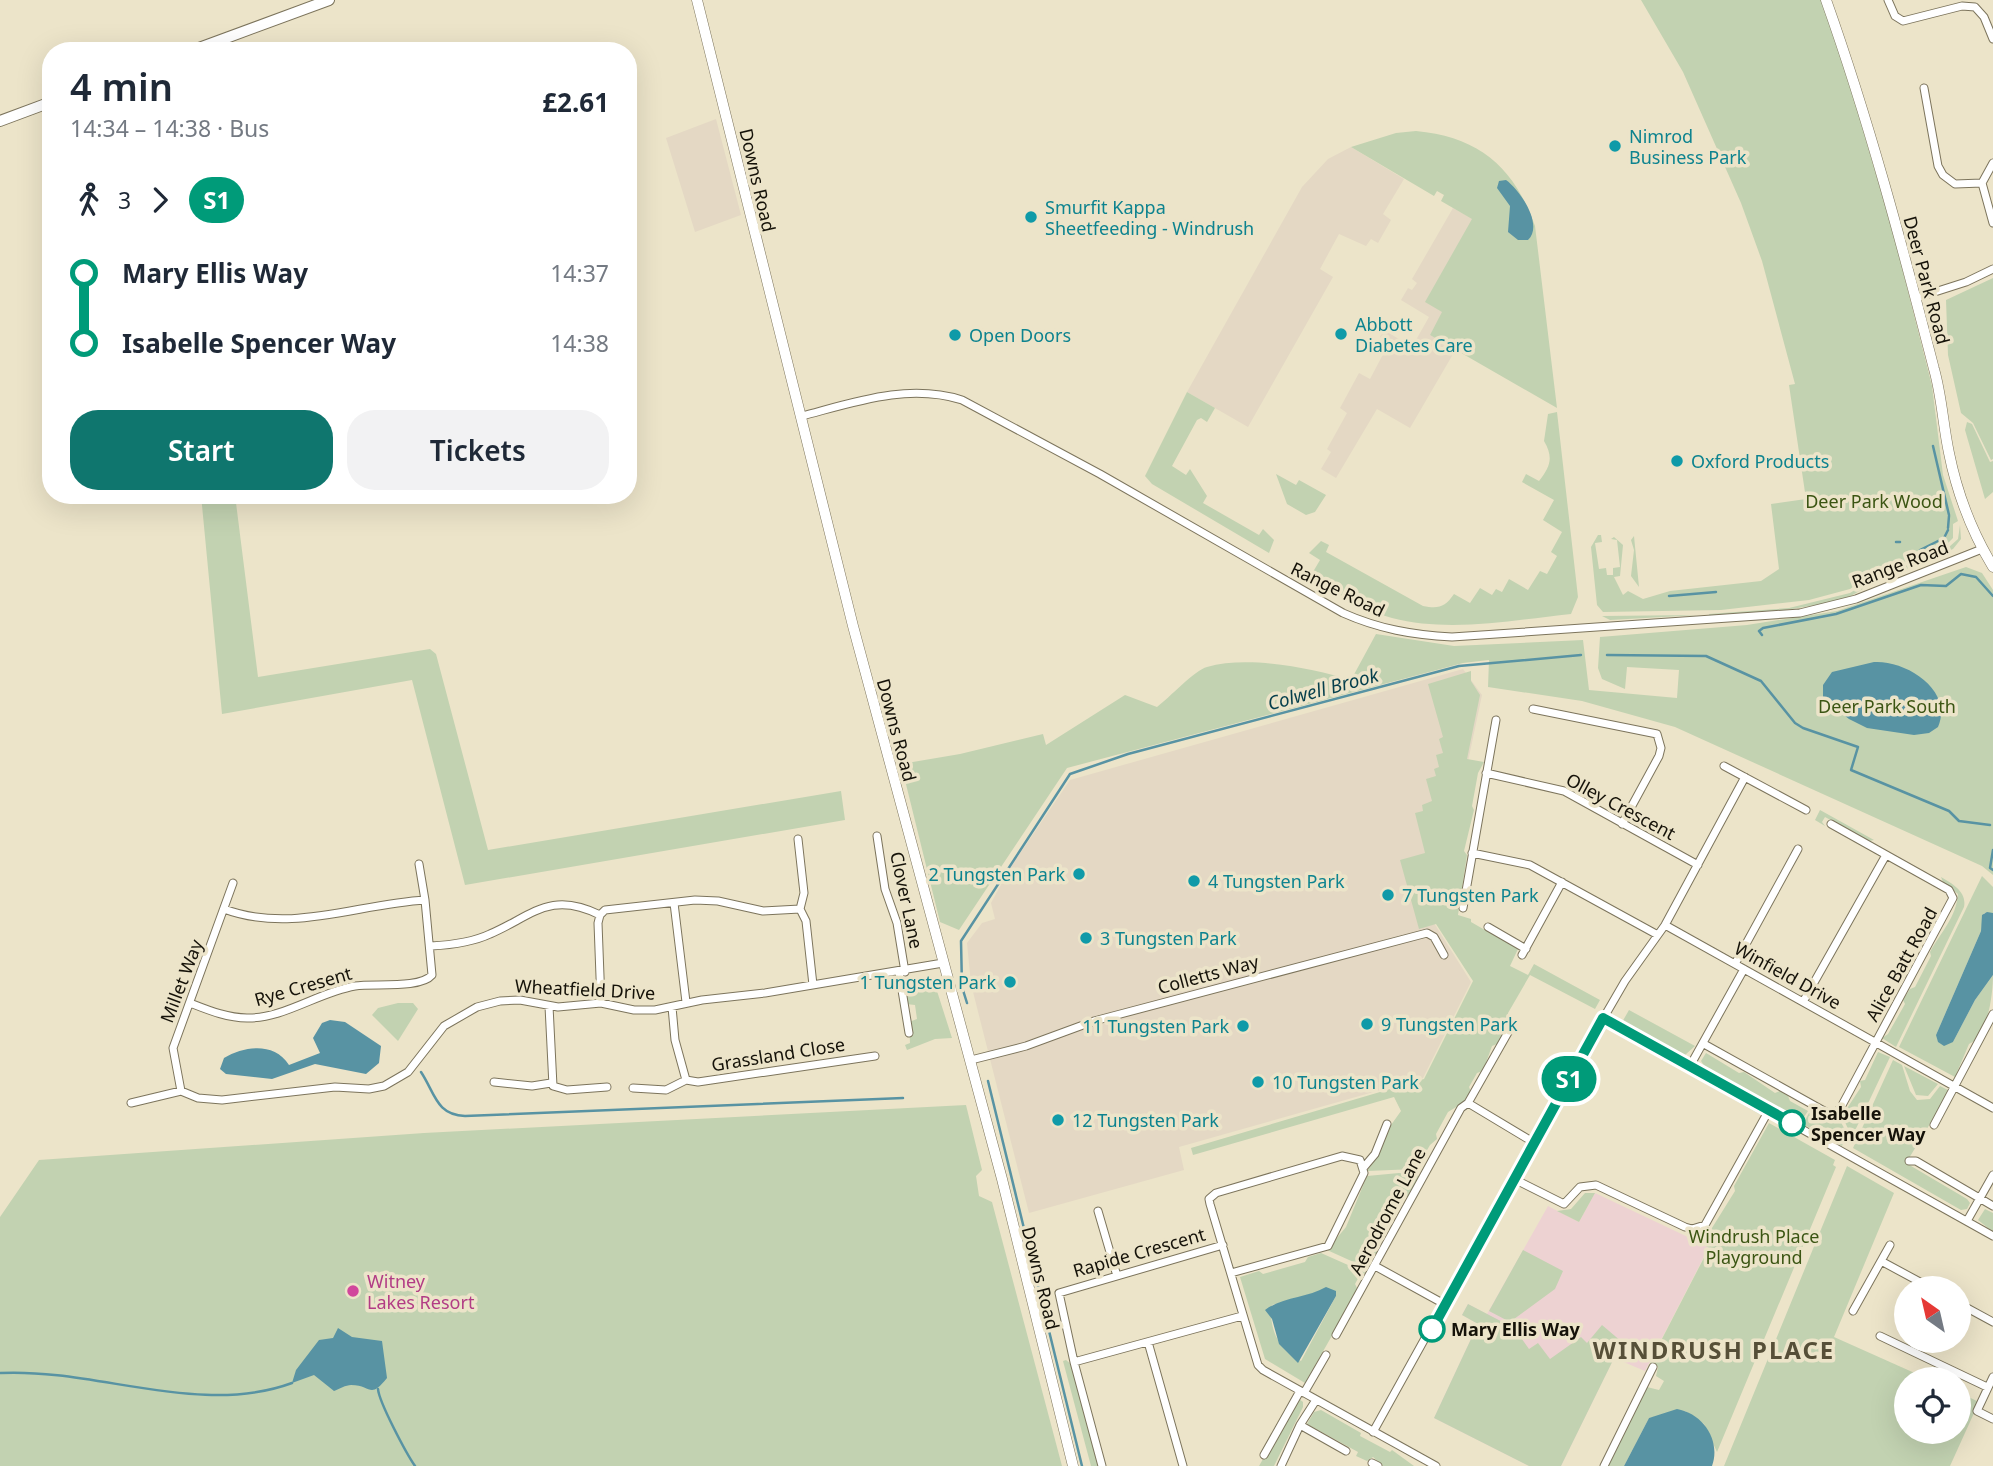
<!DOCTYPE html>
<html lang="en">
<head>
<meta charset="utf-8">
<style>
  body { margin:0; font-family:"Noto Sans",sans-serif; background:#f2f2f3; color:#1f2937; height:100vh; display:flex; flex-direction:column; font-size:26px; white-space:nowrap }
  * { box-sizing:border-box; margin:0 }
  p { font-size:23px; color:#747a83 }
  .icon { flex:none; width:38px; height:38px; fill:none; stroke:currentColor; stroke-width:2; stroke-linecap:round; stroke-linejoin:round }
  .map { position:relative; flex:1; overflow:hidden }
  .sheet { position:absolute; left:42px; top:42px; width:595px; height:462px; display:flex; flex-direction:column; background:#fff; border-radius:28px; box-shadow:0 7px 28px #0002 }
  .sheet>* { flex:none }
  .badge { padding:0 14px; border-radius:23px; font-size:24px; line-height:46px }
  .needle { width:46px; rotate:326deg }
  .tools { position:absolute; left:1894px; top:1276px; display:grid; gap:14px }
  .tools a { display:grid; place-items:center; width:77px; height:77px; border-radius:50%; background:#fff; box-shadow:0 7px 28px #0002; font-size:35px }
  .map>.badge { position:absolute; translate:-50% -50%; box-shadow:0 0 0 4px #fff }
  .legs { display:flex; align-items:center; gap:10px; height:77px; padding:0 28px; font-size:23px }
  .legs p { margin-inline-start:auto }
  .summary { display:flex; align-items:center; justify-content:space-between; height:119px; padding:0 28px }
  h1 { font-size:38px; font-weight:600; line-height:52px }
  .button { display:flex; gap:14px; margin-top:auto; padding:14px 28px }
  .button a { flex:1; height:80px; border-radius:28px; background:#0f766e; color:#fff; font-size:28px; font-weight:600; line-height:80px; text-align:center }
  .button a+a { background:#f2f2f3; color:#1f2937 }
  ul { padding:0 28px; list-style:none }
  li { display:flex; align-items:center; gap:24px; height:70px; font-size:26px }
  li i { display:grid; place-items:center; width:10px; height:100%; margin:0 9px; background:currentColor }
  li i::after { content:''; width:18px; height:18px; margin:-9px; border:5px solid; border-radius:50%; background:#fff }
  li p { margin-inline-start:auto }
  li:first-child i { background:linear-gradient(#0000 50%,currentColor 0) }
  li:last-child i { background:linear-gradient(currentColor 50%,#0000 0) }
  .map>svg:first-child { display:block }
</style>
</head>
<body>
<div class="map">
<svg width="1993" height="1466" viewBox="0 0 1993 1466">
  <rect width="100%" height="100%" fill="#ece4c9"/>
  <path fill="#e4d8c4" d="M716 119 741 215 695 232 666 138Z
    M1351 147 1404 179 1383 214 1391 220 1378 243 1371 239 1366 246 1339 234 1320 269 1333 277 1248 427 1187 392 1302 187 1328 159Z
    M1453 208 1473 219 1426 302 1443 312 1430 335 1456 349 1410 428 1377 409 1336 478 1321 469 1331 452 1327 449 1347 413 1340 408 1359 373 1370 379 1389 343 1380 337 1384 330 1412 347 1429 317 1401 300 1408 288 1412 290 1417 283 1412 279Z
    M1463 669 1482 695 1434 923 1471 982 1423 1078 1179 1147 1184 1170 1029 1213 971 984 967 943 982 923 995 919 991 903 1010 868 1070 780Z"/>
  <path fill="#edd2d2" d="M1595 1193 1709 1247 1645 1371 1614 1358 1561 1466H1529L1434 1418 1478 1324 1462 1315 1468 1304 1487 1314 1548 1206 1579 1222Z"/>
  <path fill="#c2d2b1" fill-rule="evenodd" d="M1641 0H1821L1845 67 1894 236 1932 386 1943 475 1958 521 1953 524V538L1947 544 1865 579 1850 589 1809 600 1721 610 1603 612 1597 605 1591 547 1598 535H1601L1602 542 1595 543 1599 569 1606 568 1607 575H1613V568L1620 567 1617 540 1611 539 1614 537 1623 545 1620 576 1614 577 1623 595 1628 591 1643 599 1670 591 1761 581 1779 569 1771 504 1806 499 1789 385 1795 384 1762 261 1741 203 1683 72Z
    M1416 131C1479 137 1514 167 1535 226L1557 408 1430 335 1442 312 1425 302 1472 219 1441 201 1444 195 1437 191 1434 196 1351 147 1396 133Z
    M1993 278V459L1991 460 1973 423 1961 413 1948 355 1946 300Z
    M1187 392 1215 408 1207 422 1201 418 1197 420 1172 466 1186 475 1190 469 1207 496 1203 503 1259 535 1263 529 1274 540 1269 553 1152 484 1145 476Z
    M1557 412 1578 597 1571 614C1513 620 1450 633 1392 618 1363 611 1336 592 1310 577L1320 560 1309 553 1321 541 1329 545 1326 552 1423 606C1439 609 1445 607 1454 594L1470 603 1480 588 1492 595 1496 589 1502 592 1509 579 1528 590 1540 571 1547 574 1557 556 1551 552 1562 532 1543 520 1554 500 1522 482 1526 474 1539 481C1550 467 1554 458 1544 441L1548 414Z
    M1967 422 1972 424 1990 462 1993 461V492L1985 499 1965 430Z
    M1276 474 1296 485 1299 480 1326 495 1315 512 1306 515 1287 504Z
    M201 495H235L258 677 430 649 436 654 488 850 841 791 845 820 465 885 412 680 222 714Z
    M1960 525 1961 539 1953 549 1871 584 1851 596 1822 604 1767 613 1709 617V614L1789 608 1850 593 1868 582 1949 547 1958 539Z
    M1634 536 1639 587 1631 576 1634 550 1631 540Z
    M1966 567 1982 573 1993 590V875L1982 866 1675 727 1582 701 1488 687 1489 660 1463 663 1067 768 959 930 940 922 901 764 960 754 1043 734 1046 745 1125 695 1157 707C1169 698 1195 670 1207 667 1248 655 1311 668 1351 680L1376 634 1454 646 1583 640 1589 690 1677 698 1679 670 1627 667 1625 689 1602 679 1598 668 1600 637 1747 625 1837 611Z
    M1698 615 1610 620 1602 616Z
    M1471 671V681L1480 695 1467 759 1484 762 1478 773 1472 806 1474 810 1464 851 1467 855 1458 915 1471 919V922L1518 949 1510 966 1528 975 1534 964 1600 1000 1595 1009 1530 975 1508 1013V1024L1497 1044 1492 1046 1483 1071 1477 1073 1469 1087 1471 1092 1466 1101 1448 1112 1436 1134 1437 1139 1430 1145 1416 1169 1367 1171 1378 1154 1381 1139 1401 1111 1394 1097 1193 1155 1191 1148 1424 1079 1473 981 1436 924 1419 929 1400 860 1425 853 1415 813 1423 811 1422 805 1432 801 1426 779 1436 776 1434 769 1439 767 1436 755 1443 753 1439 739 1443 737 1428 684Z
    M1820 810 1874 840 1869 841 1825 817 1822 822 1825 826 1815 820Z
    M1982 876 1993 887V913H1984L1981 931 1936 1035 1953 1042 1975 1000 1993 975C1993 994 1988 1036 1969 1044L1955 1077 1899 1047Z
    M1941 877C1953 884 1967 892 1964 907L1896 1047 1882 1038 1888 1034 1905 1004 1903 1000 1910 989 1915 987 1931 956 1930 952C1941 932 1956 918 1958 894L1943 882Z
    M905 980C918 981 929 980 937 991L952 1038 935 1039 907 1050 905 1045 910 1043 909 1022 917 1019 915 1005 906 1004Z
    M398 1003H413L418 1009 398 1041 372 1015 378 1008Z
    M1629 1010 1695 1046 1685 1055 1670 1047 1668 1050 1621 1024Z
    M1878 1052 1890 1057 1852 1137 1842 1116 1861 1087 1860 1081 1865 1080Z
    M1706 1053 1739 1073 1744 1072 1775 1093 1780 1091 1788 1096 1790 1101 1808 1111 1802 1120 1707 1070 1701 1061Z
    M1893 1060 1902 1065 1910 1091 1917 1100 1930 1099 1940 1086 1950 1091 1906 1163 1967 1199 1970 1203 1967 1209 1961 1210 1853 1148Z
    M1904 1066 1938 1084 1928 1096 1916 1095Z
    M1702 1079 1756 1108 1759 1114 1701 1081Z
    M966 1105 982 1170 976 1176 979 1196 992 1202 1062 1466H0V1217L39 1160 424 1133Z
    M1809 1113 1833 1120 1839 1119 1847 1133 1842 1146 1803 1124Z
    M1769 1123 1835 1160 1833 1165 1836 1167 1717 1452 1704 1424 1685 1411 1649 1418 1624 1466H1608L1647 1387 1659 1390 1664 1381 1656 1376 1658 1367 1650 1362 1709 1248 1702 1244 1735 1191 1734 1186Z
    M1847 1166 1894 1193 1834 1337 1928 1379H1906V1432H1958V1392L1979 1402 1950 1466H1724Z
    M1399 1173 1420 1176 1408 1197 1403 1198 1377 1246 1378 1252 1369 1269 1327 1250 1346 1227 1367 1176Z
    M1585 1193H1595L1579 1222 1557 1211 1571 1209Z
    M1985 1209 1993 1213V1232L1978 1220Z
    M1523 1250 1563 1271 1555 1289 1510 1322 1489 1311Z
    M1321 1253 1366 1273 1360 1275 1355 1284 1358 1290 1305 1383 1265 1359 1240 1277 1259 1271 1263 1274 1305 1262 1308 1257ZM1318 1292 1336 1296 1301 1361C1279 1351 1268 1328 1272 1305Z
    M1468 1304 1514 1328 1529 1349 1538 1343 1550 1359 1581 1337 1587 1343 1602 1325 1622 1342 1561 1466H1529L1434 1418 1478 1324 1462 1315Z
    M1066 1360 1072 1365 1098 1466H1091L1063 1361Z
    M1298 1398 1303 1402V1407L1274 1466H1259Z
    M1321 1410 1361 1433 1360 1436 1390 1452 1392 1450 1414 1466H1383L1373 1457 1367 1461 1356 1456 1358 1452 1307 1424 1314 1412Z"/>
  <path fill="#5893a3" d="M1506 180C1520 190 1544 225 1528 240H1518L1508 232 1510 206 1497 188 1499 181Z
    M1874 662C1906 660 1954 690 1938 727L1929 733 1914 735 1867 728 1849 719 1823 699V685L1832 672Z
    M1987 912 1993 913V975L1975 1000 1953 1042 1944 1046 1938 1042 1936 1035 1981 931 1982 915Z
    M330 1020 345 1022 381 1046 379 1063 366 1074 315 1064 272 1079 226 1074 220 1069 224 1058C245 1046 274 1042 289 1065L320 1053 313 1038 322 1023Z
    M1326 1287 1336 1291V1296L1298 1363 1279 1344 1272 1319 1265 1310C1282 1297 1307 1298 1326 1287Z
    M338 1328 352 1337 382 1341 387 1378C369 1400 372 1385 351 1385 346 1385 339 1389 334 1391L314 1375 292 1383 296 1370 319 1340 333 1338Z
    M1677 1409C1704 1414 1721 1441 1712 1466H1624L1649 1418Z"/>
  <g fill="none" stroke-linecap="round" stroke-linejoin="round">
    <path stroke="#5893a3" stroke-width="2.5" d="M1933 446 1949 515
      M1948 528 1949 516
      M1896 542H1900
      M1920 550 1944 538 1948 530
      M1669 596 1716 592
      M1762 635 1759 631 1763 628 1836 614 1921 585 1946 586 1961 574 1976 577 1993 596
      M1607 655 1706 656 1761 681 1795 723 1803 728 1858 747 1851 770 1949 811 1959 821 1990 825
      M1993 850 1990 868 1993 870
      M967 1003 962 987 961 941 1070 774 1128 754 1459 666 1581 655
      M421 1072C435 1093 436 1115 465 1116L903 1098
      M988 1081 1082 1466
      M0 1373C96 1368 200 1417 292 1383
      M378 1389C379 1402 406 1453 415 1466"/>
    <g stroke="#7c745c" stroke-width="9">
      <path id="minor" d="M1888 0 1895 16 1903 21 1962 6 1975 7 1984 17 1993 39
        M1924 88 1938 166 1943 175 1955 184 1982 183
        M1993 163 1982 183 1993 223
        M1916 298 1966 282 1993 269
        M802 416C855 402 908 383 962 400L1100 474 1343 613C1379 629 1413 635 1452 637L1800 613 1856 599 1982 549
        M1533 709 1657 734 1661 748 1659 756 1622 824
        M1724 766 1806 810
        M1486 773 1564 791 1698 865
        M877 836 885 889 897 923 905 972
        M798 839 804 893 800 909
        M1472 853 1530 865 1656 934
        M419 864 425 900
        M674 903 686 1002
        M1463 908 1496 720
        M800 909 806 921 813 985
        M1665 925 1993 1108
        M1488 927 1526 949
        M431 946C450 945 473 942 490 934 532 916 550 890 600 915
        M1522 955 1562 882
        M1735 964 1798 849
        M899 972 909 1033
        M1803 1002 1886 855
        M190 1003C208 1010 227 1018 247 1018 283 1019 319 992 355 986 374 983 420 989 432 975L425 900C357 904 291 934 224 909
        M601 1003 598 923 600 915 605 910 695 900 718 901 763 911 800 909
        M549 1006 553 1086 567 1090 607 1087
        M672 1007 675 1040 686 1080
        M1603 1018 1993 1236
        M1704 1044 1826 1112 1833 1114 1840 1109 1953 898 1949 890 1831 824
        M971 1060 1026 1046 1094 1021 1427 933 1434 937 1444 955
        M1690 1066 1744 969
        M494 1082 532 1086 551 1083
        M633 1088 666 1090 686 1080 698 1082 875 1056
        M181 1091 173 1048 233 883
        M131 1103 181 1091 198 1098 222 1100 335 1087 369 1089 384 1086 408 1072 444 1026 477 1007 500 1001 520 1000 558 1007 601 1003 634 1010H655L702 1000 765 993 943 963
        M1468 1103 1533 1142
        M1934 1125 1993 1014
        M1909 1161H1916L1993 1206
        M1364 1167 1375 1154 1387 1124
        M1514 1179 1564 1204 1580 1187 1596 1185 1685 1227 1692 1229 1705 1225 1769 1110
        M1098 1211 1117 1276
        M1967 1221 1993 1175
        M1223 1245 1059 1293 1074 1362 1242 1316
        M1890 1245 1881 1261 1931 1288
        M1375 1266 1446 1305
        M1231 1273 1328 1246 1364 1173 1360 1160 1342 1156 1216 1193 1209 1199 1210 1204 1258 1365 1263 1370 1436 1466
        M1958 1303 1993 1322
        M1853 1311 1881 1261
        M1336 1335 1461 1108 1468 1103 1510 1029
        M1880 1336 1987 1387
        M1148 1342 1183 1466
        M1074 1362 1102 1466
        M1993 1377 1977 1411 1993 1419
        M1304 1393 1326 1355
        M1300 1425 1346 1451
        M1373 1432 1585 1050 1625 981 1665 925 1745 777
        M1264 1455 1300 1391
        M1372 1463 1378 1466
        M1281 1466 1300 1425 1316 1400
        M1604 1466 1653 1367"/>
    </g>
    <g stroke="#7c745c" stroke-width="11">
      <path id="tertiary" d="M697 0 853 626 1002 1179 1073 1466
        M1826 0C1869 121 1902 245 1934 369 1942 397 1943 425 1949 453 1957 493 1972 532 1993 567"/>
    </g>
    <g stroke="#7c745c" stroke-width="12">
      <path id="secondary" d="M191 51 329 0
        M0 121 51 102"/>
    </g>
    <use href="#minor" stroke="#fff" stroke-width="7"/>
    <use href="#tertiary" stroke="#fff" stroke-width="10"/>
    <use href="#secondary" stroke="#fff" stroke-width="10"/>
  </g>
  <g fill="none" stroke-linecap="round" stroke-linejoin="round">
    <g stroke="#fff" stroke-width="16">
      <path id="line-1" d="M1432 1329 1603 1018 1792 1123"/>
    </g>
    <use href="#line-1" stroke="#009b79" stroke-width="10"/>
  </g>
  <g fill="#0f9aa8" stroke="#ece4c9" stroke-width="2.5">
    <circle cx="1615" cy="146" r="7"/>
    <circle cx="1031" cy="217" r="7"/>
    <circle cx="1341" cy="334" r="7"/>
    <circle cx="955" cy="335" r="7"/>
    <circle cx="1677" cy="461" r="7"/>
    <circle cx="1079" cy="874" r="7"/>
    <circle cx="1194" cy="881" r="7"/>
    <circle cx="1388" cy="895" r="7"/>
    <circle cx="1086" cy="938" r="7"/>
    <circle cx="1010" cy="982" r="7"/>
    <circle cx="1367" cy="1024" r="7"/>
    <circle cx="1243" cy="1026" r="7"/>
    <circle cx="1258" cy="1082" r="7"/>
    <circle cx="1058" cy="1120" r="7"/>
  </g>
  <g fill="#fff" stroke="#009b79" stroke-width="3.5">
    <circle cx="1792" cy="1123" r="12"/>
    <circle cx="1432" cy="1329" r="12"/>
  </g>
  <circle fill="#d1479c" stroke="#ece4c9" stroke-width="2.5" cx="353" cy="1291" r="7"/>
  <g text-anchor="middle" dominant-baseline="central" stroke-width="7" stroke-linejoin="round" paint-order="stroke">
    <g font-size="18" fill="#0d838f" stroke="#ece4c9" text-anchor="start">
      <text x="1629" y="136">Nimrod<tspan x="1629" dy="21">Business Park</tspan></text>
      <text x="1045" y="207">Smurfit Kappa<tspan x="1045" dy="21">Sheetfeeding - Windrush</tspan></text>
      <text x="1355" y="324">Abbott<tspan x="1355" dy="21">Diabetes Care</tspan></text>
      <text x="969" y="335">Open Doors</text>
      <text x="1691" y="461">Oxford Products</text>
      <text x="1065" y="874" text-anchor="end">2 Tungsten Park</text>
      <text x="1208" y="881">4 Tungsten Park</text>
      <text x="1402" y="895">7 Tungsten Park</text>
      <text x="1100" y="938">3 Tungsten Park</text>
      <text x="996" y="982" text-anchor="end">1 Tungsten Park</text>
      <text x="1381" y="1024">9 Tungsten Park</text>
      <text x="1229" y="1026" text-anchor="end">11 Tungsten Park</text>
      <text x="1272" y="1082">10 Tungsten Park</text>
      <text x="1072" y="1120">12 Tungsten Park</text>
    </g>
    <g font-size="18" fill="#151209" stroke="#ece4c9">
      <text transform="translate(758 180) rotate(77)">Downs Road</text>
      <text transform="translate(1927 280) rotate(75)">Deer Park Road</text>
      <text transform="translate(1900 564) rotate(-21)">Range Road</text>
      <text transform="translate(1338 589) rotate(26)">Range Road</text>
      <text transform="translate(897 730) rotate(75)">Downs Road</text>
      <text transform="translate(1621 806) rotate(28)">Olley Crescent</text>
      <text transform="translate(907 900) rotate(78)">Clover Lane</text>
      <text transform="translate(1901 964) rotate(-61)">Alice Batt Road</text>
      <text transform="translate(1208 974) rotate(-15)">Colletts Way</text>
      <text transform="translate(1788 975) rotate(29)">Winfield Drive</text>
      <text transform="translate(181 981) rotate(-69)">Millet Way</text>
      <text transform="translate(303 986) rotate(-16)">Rye Cresent</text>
      <text transform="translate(585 989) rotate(3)">Wheatfield Drive</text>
      <text transform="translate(778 1054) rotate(-9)">Grassland Close</text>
      <text transform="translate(1387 1211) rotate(-62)">Aerodrome Lane</text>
      <text transform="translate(1139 1252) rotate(-16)">Rapide Crescent</text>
      <text transform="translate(1041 1278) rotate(76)">Downs Road</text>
    </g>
    <g font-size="18" fill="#3b5513" stroke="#ece4c9">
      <text x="1874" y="501">Deer Park Wood</text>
      <text x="1887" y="706">Deer Park South</text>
      <text x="1754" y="1236">Windrush Place<tspan x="1754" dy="21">Playground</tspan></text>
    </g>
    <g font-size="18" font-weight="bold" fill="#151209" stroke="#ece4c9" text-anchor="start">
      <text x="1811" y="1113">Isabelle<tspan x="1811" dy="21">Spencer Way</tspan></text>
      <text x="1451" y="1329">Mary Ellis Way</text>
    </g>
    <g font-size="18" fill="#b23c85" stroke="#ece4c9" text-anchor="start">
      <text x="367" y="1281">Witney<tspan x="367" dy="21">Lakes Resort</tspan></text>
    </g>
    <g font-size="19" font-style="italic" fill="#063f4c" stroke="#ece4c9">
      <text transform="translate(1323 689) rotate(-15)">Colwell Brook</text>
    </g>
    <g font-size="24" font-weight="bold" letter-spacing="2" fill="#564f38" stroke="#ece4c9">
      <text x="1714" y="1349">WINDRUSH PLACE</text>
    </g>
  </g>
</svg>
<div class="tools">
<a><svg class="needle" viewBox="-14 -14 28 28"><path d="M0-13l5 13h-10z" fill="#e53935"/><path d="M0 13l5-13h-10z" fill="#747a83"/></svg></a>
<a><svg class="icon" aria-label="locate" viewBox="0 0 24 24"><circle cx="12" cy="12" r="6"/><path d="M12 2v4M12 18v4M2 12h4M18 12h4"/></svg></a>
</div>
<b class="badge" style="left:1569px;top:1079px;background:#009b79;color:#fff">S1</b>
<section class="sheet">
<div class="summary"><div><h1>4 min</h1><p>14:34 – 14:38 · Bus</p></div><b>£2.61</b></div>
<div class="legs"><svg class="icon" aria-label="walk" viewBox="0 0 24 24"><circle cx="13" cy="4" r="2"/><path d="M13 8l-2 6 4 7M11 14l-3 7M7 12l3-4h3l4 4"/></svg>3<svg class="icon" aria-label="forward" viewBox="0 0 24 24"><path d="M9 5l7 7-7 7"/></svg><b class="badge" style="background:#009b79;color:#fff">S1</b></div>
<ul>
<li><i style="color:#009b79"></i><b>Mary Ellis Way</b><p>14:37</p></li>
<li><i style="color:#009b79"></i><b>Isabelle Spencer Way</b><p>14:38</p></li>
</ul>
<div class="button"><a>Start</a><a>Tickets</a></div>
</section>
</div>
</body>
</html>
